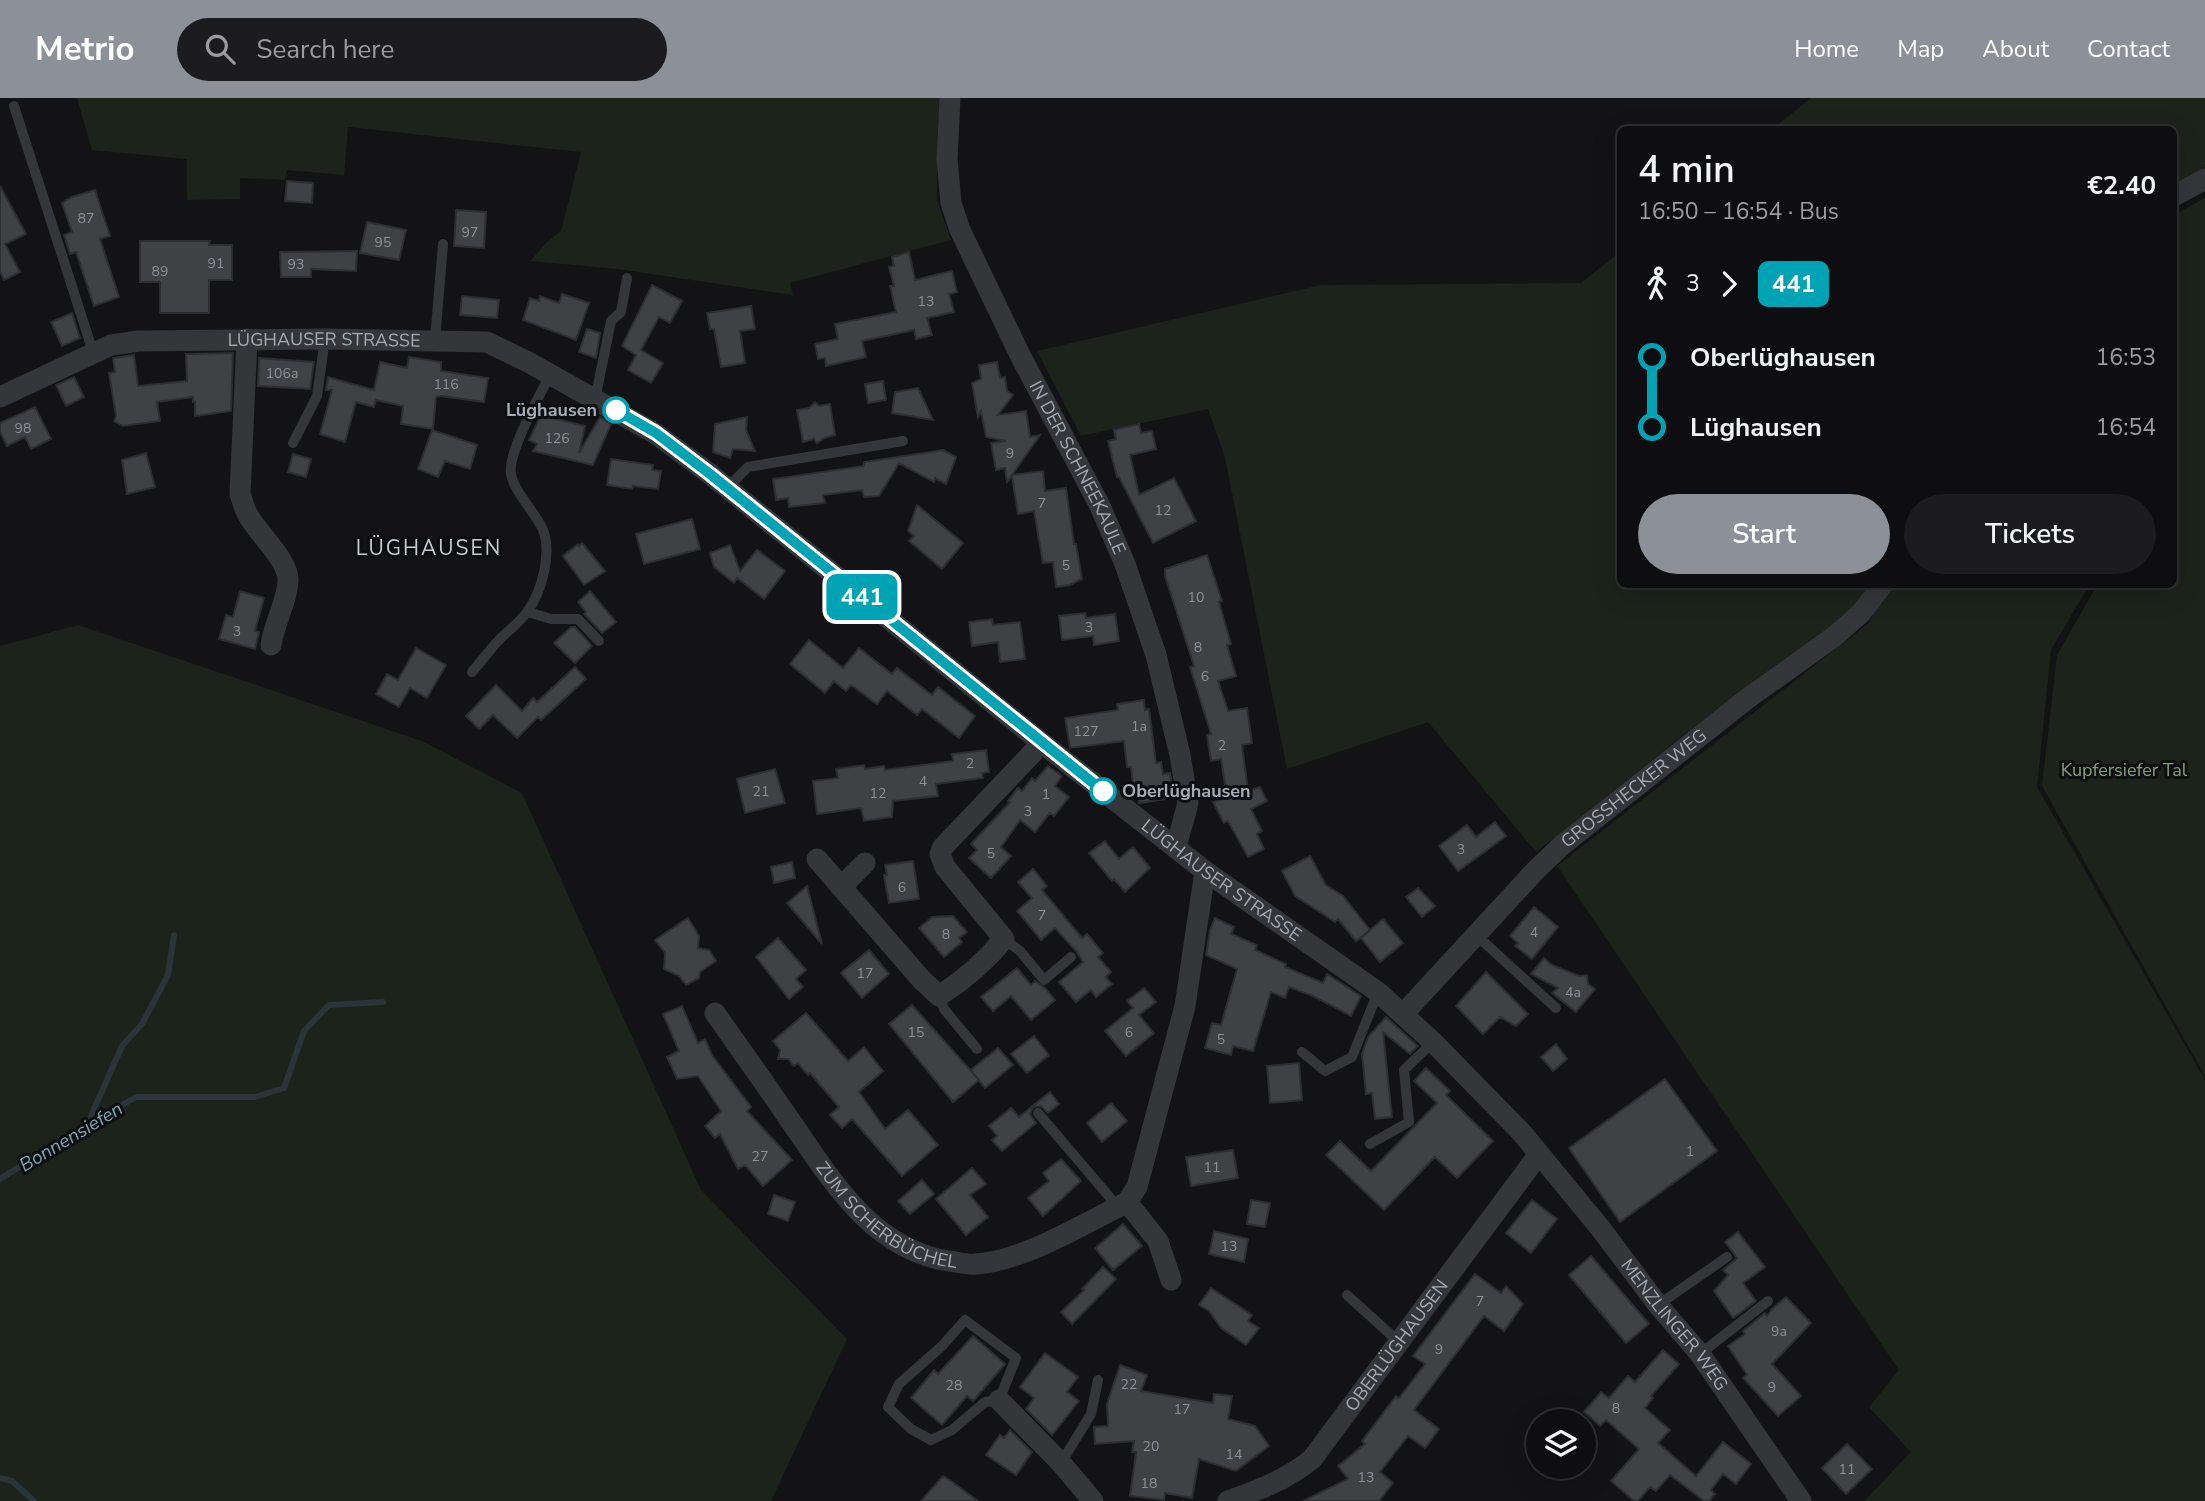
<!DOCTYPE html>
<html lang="en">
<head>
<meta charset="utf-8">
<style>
  body { margin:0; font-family:"Nunito Sans",sans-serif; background:#1c1c1e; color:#f1f3f6; height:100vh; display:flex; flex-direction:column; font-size:26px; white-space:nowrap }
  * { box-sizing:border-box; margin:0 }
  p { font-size:23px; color:#9b9c9f }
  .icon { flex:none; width:38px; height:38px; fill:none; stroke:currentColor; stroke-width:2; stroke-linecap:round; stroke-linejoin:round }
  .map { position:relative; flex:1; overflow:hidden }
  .details { position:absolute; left:1617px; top:28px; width:560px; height:462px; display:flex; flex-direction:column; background:#0e0e10; border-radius:10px; box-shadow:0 7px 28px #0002,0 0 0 2px #2e2e30 }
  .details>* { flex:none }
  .badge { padding:0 14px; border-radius:10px; font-size:24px; line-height:46px }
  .controls { position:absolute; left:1526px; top:1311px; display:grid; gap:14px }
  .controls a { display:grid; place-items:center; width:70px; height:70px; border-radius:50%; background:#0e0e10; box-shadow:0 7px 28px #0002,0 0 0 2px #2e2e30; font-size:35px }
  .map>.badge { position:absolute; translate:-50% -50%; box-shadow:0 0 0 4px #fff }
  .legs { display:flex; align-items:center; gap:10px; height:77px; padding:0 21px; font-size:23px }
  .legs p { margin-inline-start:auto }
  .headline { display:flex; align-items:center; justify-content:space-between; height:119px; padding:0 21px }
  h1 { font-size:38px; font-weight:600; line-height:52px }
  .button { display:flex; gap:14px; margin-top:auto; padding:14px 21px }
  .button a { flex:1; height:80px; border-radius:42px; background:#8c9099; color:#fff; font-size:28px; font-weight:600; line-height:80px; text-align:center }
  .button a+a { background:#1c1c1e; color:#f1f3f6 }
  ul { padding:0 21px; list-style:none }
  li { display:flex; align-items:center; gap:24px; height:70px; font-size:26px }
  li i { display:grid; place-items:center; width:10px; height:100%; margin:0 9px; background:currentColor }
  li i::after { content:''; width:18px; height:18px; margin:-9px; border:5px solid; border-radius:50%; background:#0e0e10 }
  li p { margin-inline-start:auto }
  li:first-child i { background:linear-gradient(#0000 50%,currentColor 0) }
  li:last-child i { background:linear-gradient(currentColor 50%,#0000 0) }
  header { display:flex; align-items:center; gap:42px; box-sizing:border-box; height:98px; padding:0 35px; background:#8c9099; color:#fff }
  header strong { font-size:33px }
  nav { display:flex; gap:38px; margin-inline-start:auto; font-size:24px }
  .search { width:490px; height:63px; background:#1c1c1e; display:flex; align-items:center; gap:18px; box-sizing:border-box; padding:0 24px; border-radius:38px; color:#9b9c9f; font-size:26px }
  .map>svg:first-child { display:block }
</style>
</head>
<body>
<header>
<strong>Metrio</strong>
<div class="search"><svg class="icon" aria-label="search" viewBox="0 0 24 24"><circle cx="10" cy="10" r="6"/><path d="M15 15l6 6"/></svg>Search here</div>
<nav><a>Home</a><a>Map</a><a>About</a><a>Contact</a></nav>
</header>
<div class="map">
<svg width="2205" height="1403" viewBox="0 0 2205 1403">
  <rect width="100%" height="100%" fill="#131315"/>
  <path fill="#1b231b" d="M77 0H940L937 44V102L951 142 790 185 793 197 618 171 530 163 546 145 561 133 581 54 348 29 344 77 287 72 285 82 240 80V101L187 102V61L92 52Z
    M1811 0H2205V69L2174 86V32L1772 31Z
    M2205 100V978L2042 688 2057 557 2097 487 2174 486V117Z
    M1620 154V486L1869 487 1852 517 1682 638 1536 754 1428 624 1287 671 1225 360 1208 311 1081 338 1037 253 1321 187 1581 185Z
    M1888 487H2089L2051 552 2037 689 2205 982V1403H1864L1911 1354 1869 1309 1899 1272 1557 768 1869 525Z
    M78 527 422 643 522 695 701 1092 847 1241 771 1403H0V548Z"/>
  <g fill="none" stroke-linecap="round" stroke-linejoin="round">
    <path stroke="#293539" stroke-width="6" d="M87 1027 122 948 142 926 168 877 174 837
      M0 1081 57 1045 136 999H255L284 990 304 933 329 907 383 904
      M0 1380 12 1383 34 1403"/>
  </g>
  <path fill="#3f4145" stroke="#2d2e31" stroke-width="2" d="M287 83 313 85 312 105 285 103Z
    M0 88 26 136 5 146 20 174 4 182 0 173Z
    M95 92 110 138 100 141 119 199 94 208 76 154 70 156 64 137 72 134 62 105 72 99Z
    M456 112 486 114 484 150 454 148Z
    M367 124 406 132 399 162 360 155Z
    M140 143H210L209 147H232V182H209V215H160V184H140Z
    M357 153 356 173 311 171V179H281L280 154Z
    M909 154 915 182 952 173 957 194 949 196 954 214 927 220 932 237 916 241 914 232 862 243 866 259 826 268 825 260 818 261 815 246 838 241 835 226 896 214 890 188H894L889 169 894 168 892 159Z
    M652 187 682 203 670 225 659 219 641 252 663 265 651 285 628 272 636 257 622 248Z
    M562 196 589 205 576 242 523 222 530 200 539 203 540 198 559 205Z
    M462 198 499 202 497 220 460 217Z
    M751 208 755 231 740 233 745 265 721 269 714 231H710L707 215Z
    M72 215 80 240 62 248 51 224Z
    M587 231 600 235 596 260 579 254Z
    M233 255 231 313 195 318V304H193V299L157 304 160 323 123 328 114 323 116 318 109 275 115 274 113 260 134 257 138 288 187 283 186 256Z
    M409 259 441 264V273L488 280 484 304 441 298 436 299 433 331 401 326 403 308 376 302 374 309 356 304 345 344 320 336 332 292H326L328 279 374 292 380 264 407 270Z
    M259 260 314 264 310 291 258 288Z
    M997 264 1000 280 1005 279 1007 293 1013 297 998 317 1026 313 1030 339 1040 337 1012 377 1043 373 1045 393 1066 390 1074 446H1076L1082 481 1070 487 1056 489 1053 464 1043 465 1034 413 1018 416 1012 378 1007 384 1005 370 996 372 991 345 1006 343 986 339 981 313 978 319 972 285 981 281 979 267Z
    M74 279 84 299 66 308 56 287Z
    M883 283 886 302 868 305 865 286Z
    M918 290 933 322 892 315 895 294Z
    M815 304 819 308 830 306 835 337 824 340 817 345 814 341 803 344 797 312 809 310Z
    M35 309 51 341 31 351 25 339 7 348 0 334V325Z
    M541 317 585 328 579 355 600 319 611 326 593 367 533 353 537 346 529 342Z
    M747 319 746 332 755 353 733 351 730 360 713 354 715 326Z
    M1139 326 1141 335 1152 333 1156 351 1130 357 1139 397 1174 380 1196 423 1153 445 1119 379H1117L1108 343 1116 341 1114 332Z
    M432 332 477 347 470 371 445 363 438 379 418 371Z
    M943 352 956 359 946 386 935 380 934 384 899 365 879 398 864 399 862 392 823 397 825 405 789 409 788 400 776 402 773 381 864 368V364Z
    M146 355 155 389 127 396 122 362Z
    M293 356 311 361 306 379 288 374Z
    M611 361 653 367 652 372 661 373 658 391 633 388 632 391 607 387Z
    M917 407 963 445 942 471 909 443 914 438 908 433Z
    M692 421 700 451 644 466 636 436Z
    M582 445 605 473 584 487 563 458 578 446 579 448Z
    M730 447 740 473 757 452 785 473 764 501 737 480 734 485 714 469 710 455Z
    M1207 457 1222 503 1219 504 1231 546 1227 547 1236 578 1218 583 1228 613 1247 610 1252 645 1242 647 1248 693 1260 689 1267 703 1251 711 1262 733 1257 736 1264 751 1248 759 1228 723 1224 725 1213 704 1227 700 1221 661 1211 663 1207 637 1211 636 1190 569 1194 568 1165 478V471Z
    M240 493 264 500 255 533 259 534 255 551 219 541 226 517 233 519Z
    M590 493 616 524 602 535 584 516 586 514 578 504Z
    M1085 515 1086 520 1115 516 1119 543 1094 547 1093 538 1062 542 1059 518Z
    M992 521 993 527 1020 524 1025 561 1000 564 998 544 972 548 969 524Z
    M571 529H575L592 548 575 565 554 545Z
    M809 542 843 570 859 550 892 576 897 570 932 597 938 589 975 618 959 640 922 611 917 617 887 593 877 606 851 587 846 593 834 583 825 595 790 566Z
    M416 550 446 567 427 600 410 590 399 609 376 596 387 576 398 582Z
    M575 569 586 581 541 622 538 619 517 640 493 617 479 631 466 618 496 587 522 613 533 600 537 604Z
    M1144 602 1145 612 1149 611 1156 665 1161 664 1163 676 1170 675 1172 688 1165 690 1167 701 1139 705 1138 696 1134 697 1131 669H1127L1124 643 1070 650 1065 620 1118 612 1117 606Z
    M986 652 989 674 982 675 983 680 936 686 938 698 893 703 892 719 864 723 861 710 817 716 813 683 838 680 836 671 864 667 865 671 884 668 885 672 953 663 952 656Z
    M1048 668 1062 678 1055 688 1069 699 1054 718 1050 715 1035 734 1020 722 1001 749 1011 758 991 780 969 760 977 752 971 746 1010 704 1008 703 1018 690 1022 693 1032 680 1035 683Z
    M775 671 785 705 745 715 737 681Z
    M1495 724 1506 738 1458 773 1439 748 1467 727 1476 739Z
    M1105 743 1119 761 1133 749 1150 770 1125 794 1114 781 1112 783 1089 755Z
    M1310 758 1326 787 1343 798 1370 832 1356 843 1338 821 1335 824 1295 798 1282 773Z
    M913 763 919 801 889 805 884 777H887L885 767Z
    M792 764 795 780 774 785 771 769Z
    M1033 771 1047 788 1042 792 1082 840 1087 836 1103 855 1098 859 1111 874 1106 879 1112 886 1096 899 1091 892 1076 904 1059 884 1083 864 1077 854 1055 830 1041 842 1017 813 1032 800 1018 784Z
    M807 788 822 846 787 805Z
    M1418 790 1435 808 1422 819 1406 799Z
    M1534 809 1558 829 1532 861 1515 848 1518 845 1510 838Z
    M953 818 967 834 959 840 962 844 944 859 919 830 932 819Z
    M688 820 699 838 698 850 709 852 716 863 700 874 699 880 686 887 679 878 664 871 665 855 655 842Z
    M1215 820 1234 829 1231 836 1257 847 1255 852 1286 866 1285 869 1323 885 1327 876 1361 898 1351 918 1313 898 1289 889 1285 900 1271 894 1253 953 1233 948 1231 957 1205 950 1212 925 1221 927 1237 871 1206 857 1210 832Z
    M1383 821 1403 845 1380 864 1361 840Z
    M778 840 806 872 796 881 803 889 789 901 756 859Z
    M869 852 889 876 862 900 841 875Z
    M1544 860 1552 867 1579 878 1587 877 1588 886 1595 891 1576 914 1552 895 1558 890 1531 876Z
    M1017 870 1031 887 1035 883 1045 890 1055 902 1031 922 1011 898 993 913 981 899Z
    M1486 874 1528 916 1516 928 1500 919 1483 936 1456 908Z
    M1144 890 1156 904 1139 917 1154 935 1126 958 1105 933 1133 910 1127 903Z
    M912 907 979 982 953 1004 889 926Z
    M682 908 698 945 705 941 712 957 751 1009 747 1013 792 1062 763 1088 745 1067 738 1071 720 1036 715 1040 705 1028 721 1013 698 978 677 981 667 959 679 953 663 916Z
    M806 915 848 963 864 949 883 973 859 994 885 1031 908 1012 938 1047 902 1078 852 1021 842 1030 830 1017 839 1009 810 975 808 977 798 965 794 968 788 961H778L780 952 773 943Z
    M1386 919 1418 948 1410 956 1383 934 1392 1019 1375 1021 1372 995 1366 996 1362 956 1368 939Z
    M1034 938 1049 957 1027 975 1011 956Z
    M1556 946 1567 961 1553 973 1541 959Z
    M998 950 1013 967 985 990 971 972Z
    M1299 965 1302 1002 1270 1005 1267 968Z
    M1426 970 1450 993 1446 997 1493 1043 1457 1080 1435 1059 1384 1112 1326 1057 1340 1043 1371 1073 1437 1005 1414 983Z
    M1665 981 1717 1053 1620 1124 1569 1050Z
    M1050 994 1059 1006 1048 1015 1041 1008 1033 1009 1030 1016 1036 1025 1002 1053 992 1042 997 1038 989 1028 1011 1010 1019 1019Z
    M1111 1005 1127 1023 1102 1044 1087 1025Z
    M1233 1052 1238 1080 1191 1088 1186 1059Z
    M1061 1061 1081 1083 1043 1118 1028 1100 1049 1083 1043 1075Z
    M972 1070 986 1086 970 1097 988 1119 966 1137 936 1101Z
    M922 1082 934 1096 910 1116 898 1103Z
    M774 1097 795 1104 788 1123 768 1116Z
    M1251 1102 1270 1105 1265 1129 1247 1126Z
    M1532 1102 1557 1121 1531 1155 1506 1135Z
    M1123 1126 1142 1148 1113 1172 1095 1150Z
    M1214 1133 1248 1141 1244 1164 1209 1156Z
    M1738 1134 1765 1169 1743 1185 1756 1203 1733 1220 1714 1193 1728 1177 1723 1172 1737 1160 1725 1144Z
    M1591 1158 1649 1226 1626 1245 1569 1177Z
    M1103 1169 1116 1181 1072 1226 1061 1214 1084 1192 1082 1191Z
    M1475 1176 1501 1195 1506 1188 1523 1206 1504 1233 1484 1218 1414 1312 1439 1331 1425 1350 1408 1338 1380 1374 1393 1385 1379 1403H1303L1348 1381 1338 1368 1365 1346 1362 1343 1396 1298 1399 1300 1425 1266 1413 1258Z
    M1211 1190 1252 1217 1248 1223 1259 1230 1246 1247 1221 1230 1209 1213 1199 1207Z
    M1786 1199 1811 1225 1772 1266 1801 1298 1778 1318 1743 1280 1747 1277 1728 1248 1745 1236 1743 1233 1765 1215 1767 1218 1772 1211Z
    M973 1238 1005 1266 973 1303 967 1298 942 1327 911 1300 934 1272 938 1276Z
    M1663 1252 1679 1266 1651 1298 1653 1300 1645 1310 1670 1332 1658 1345 1696 1378 1723 1344 1751 1366 1736 1386 1723 1376 1711 1392 1715 1396 1709 1403H1704L1670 1377 1656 1393 1650 1389 1638 1403H1634L1611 1383 1639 1351 1606 1322 1600 1328 1584 1314 1601 1294 1609 1300 1628 1278 1635 1284Z
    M1045 1255 1078 1279 1067 1294 1079 1303 1052 1337 1026 1311 1034 1300 1020 1289Z
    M1120 1267 1147 1277 1141 1293 1213 1305 1214 1296 1232 1298 1228 1321 1255 1328 1269 1348 1236 1373 1199 1361 1192 1400 1165 1395 1164 1402 1130 1398 1136 1354H1132L1134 1343 1095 1346 1094 1329 1108 1328 1107 1306Z
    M1010 1332 1032 1354 1016 1377 986 1357 1000 1337 1004 1340Z
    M1847 1346 1872 1371 1846 1396 1822 1370Z
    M943 1378 954 1385 978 1403H921Z"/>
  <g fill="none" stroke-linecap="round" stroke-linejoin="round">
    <path stroke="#34363a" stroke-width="10" d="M14 8 93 254
      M435 242 443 146
      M595 302 611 223 621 214 627 180
      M293 345 317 298 325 241
      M727 390 748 369 903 343
      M528 514 551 521H578L599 543
      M472 574C482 563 490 551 500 541 509 532 520 524 527 514 542 494 552 455 543 432 536 415 514 394 511 376 507 356 540 297 550 277
      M1476 837 1556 910
      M1004 841 1020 853 1044 882 1071 859
      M939 898 944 911 977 951
      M1302 954 1325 973 1352 959 1378 894
      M1038 1015 1118 1109
      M1370 1046 1409 1024 1404 972 1433 944
      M1347 1197 1400 1245
      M1658 1207 1727 1159
      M965 1222 1016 1260 999 1302 985 1304 952 1332 931 1342 911 1331 888 1309 899 1286 942 1248Z
      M1700 1256 1768 1203
      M1061 1365 1091 1316 1098 1282"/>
    <g stroke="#34363a" stroke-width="21">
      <path id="s1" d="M950 0 947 61 951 105 960 132 1021 259 1100 408 1125 466 1156 557 1180 657 1188 705 1176 749"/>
      <path d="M2174 98 2205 81"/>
      <path d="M247 241 240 396C243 403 244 411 248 417 258 436 289 462 288 483 287 504 274 525 271 547"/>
      <path id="s2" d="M0 299 111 247 139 243 325 241 487 244 530 265 656 336 710 376 1042 645 1205 773 1378 894 1433 944 1522 1035 1601 1131 1658 1207 1700 1256 1801 1403"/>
      <path d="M817 761 921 881 939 898C964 882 985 864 1004 841L945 769 940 756 943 749 1042 645"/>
      <path d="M841 789 865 765"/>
      <path id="s3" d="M715 915C738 948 762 981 785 1015 828 1076 869 1151 949 1163 958 1164 967 1167 975 1166 1020 1164 1078 1129 1118 1109L1127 1104 1137 1089 1185 908 1205 773"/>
      <path id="s4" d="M1404 915 1535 773 1562 747 1747 601 1835 538 1861 515 1883 486"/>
      <path d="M1127 1104 1158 1143 1171 1182"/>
      <path d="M999 1302 1061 1365 1093 1403"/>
      <path id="s5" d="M1228 1403C1259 1392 1286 1382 1312 1361L1539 1056"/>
    </g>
  </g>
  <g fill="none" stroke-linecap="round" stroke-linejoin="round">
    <g stroke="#fff" stroke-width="16">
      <path id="line-1" d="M616 312 656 335 710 376 1103 693"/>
    </g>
    <use href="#line-1" stroke="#00a3b4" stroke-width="10"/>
  </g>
  <g fill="#fff" stroke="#00a3b4" stroke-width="3.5">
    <circle cx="616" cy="312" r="12"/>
    <circle cx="1103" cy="693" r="12"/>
  </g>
  <g text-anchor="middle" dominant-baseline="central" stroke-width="6" stroke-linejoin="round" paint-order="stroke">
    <g font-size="14" fill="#8b929a">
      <text x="86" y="120">87</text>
      <text x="470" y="134">97</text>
      <text x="383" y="144">95</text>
      <text x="216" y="165">91</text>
      <text x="296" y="166">93</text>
      <text x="160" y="173">89</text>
      <text x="926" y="203">13</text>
      <text x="282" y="275">106a</text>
      <text x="446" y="286">116</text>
      <text x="23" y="330">98</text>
      <text x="557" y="340">126</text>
      <text x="1010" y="355">9</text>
      <text x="1042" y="405">7</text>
      <text x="1163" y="412">12</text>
      <text x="1066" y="467">5</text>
      <text x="1196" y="499">10</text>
      <text x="1089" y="529">3</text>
      <text x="237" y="533">3</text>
      <text x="1198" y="549">8</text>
      <text x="1205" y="578">6</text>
      <text x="1139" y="628">1a</text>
      <text x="1086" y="633">127</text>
      <text x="1222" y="647">2</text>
      <text x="970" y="665">2</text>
      <text x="923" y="683">4</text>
      <text x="761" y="693">21</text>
      <text x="878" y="695">12</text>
      <text x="1046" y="696">1</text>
      <text x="1028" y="713">3</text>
      <text x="1461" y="751">3</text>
      <text x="991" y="755">5</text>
      <text x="902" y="789">6</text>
      <text x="1042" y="817">7</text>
      <text x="1534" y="834">4</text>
      <text x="946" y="836">8</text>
      <text x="865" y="875">17</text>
      <text x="1573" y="894">4a</text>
      <text x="916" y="934">15</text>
      <text x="1129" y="934">6</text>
      <text x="1221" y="941">5</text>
      <text x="1690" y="1053">1</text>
      <text x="760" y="1058">27</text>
      <text x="1212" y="1069">11</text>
      <text x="1229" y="1148">13</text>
      <text x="1480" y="1203">7</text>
      <text x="1779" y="1233">9a</text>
      <text x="1439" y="1251">9</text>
      <text x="1129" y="1286">22</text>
      <text x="954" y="1287">28</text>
      <text x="1772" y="1289">9</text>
      <text x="1616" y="1310">8</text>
      <text x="1182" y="1311">17</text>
      <text x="1151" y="1348">20</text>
      <text x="1234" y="1356">14</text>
      <text x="1847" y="1371">11</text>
      <text x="1366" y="1379">13</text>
      <text x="1149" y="1385">18</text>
    </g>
    <g font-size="18" fill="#a4adb6" stroke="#0e0e10">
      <text stroke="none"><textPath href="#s2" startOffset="336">LÜGHAUSER STRASSE</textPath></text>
      <text stroke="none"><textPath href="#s1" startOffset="399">IN DER SCHNEEKAULE</textPath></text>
      <text stroke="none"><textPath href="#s4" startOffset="322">GROSSHECKER WEG</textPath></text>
      <text stroke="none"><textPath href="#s2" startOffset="1412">LÜGHAUSER STRASSE</textPath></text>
      <text stroke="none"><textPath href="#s3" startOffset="271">ZUM SCHERBÜCHEL</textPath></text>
      <text stroke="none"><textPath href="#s2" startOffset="2051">MENZLINGER WEG</textPath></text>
      <text stroke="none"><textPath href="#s5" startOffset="236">OBERLÜGHAUSEN</textPath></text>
    </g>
    <g font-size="18" font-weight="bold" fill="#a4adb6" stroke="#0e0e10" text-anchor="end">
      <text x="597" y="312">Lüghausen</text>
      <text x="1122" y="693" text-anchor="start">Oberlüghausen</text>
    </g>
    <g font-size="18" fill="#80a27a" stroke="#0e0e10">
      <text x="2124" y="672">Kupfersiefer Tal</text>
    </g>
    <g font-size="19" font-style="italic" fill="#79a4b2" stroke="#0e0e10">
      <text transform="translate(71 1039) rotate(-31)">Bonnensiefen</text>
    </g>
    <g font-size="21" letter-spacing="2" fill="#c5cbd2" stroke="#0e0e10">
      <text x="429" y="450">LÜGHAUSEN</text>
    </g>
  </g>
</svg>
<div class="controls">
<a><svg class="icon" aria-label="layers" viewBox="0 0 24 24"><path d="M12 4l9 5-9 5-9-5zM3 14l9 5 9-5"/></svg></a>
</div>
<b class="badge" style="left:862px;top:499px;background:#00a3b4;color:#fff">441</b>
<section class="details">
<div class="headline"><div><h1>4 min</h1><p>16:50 – 16:54 · Bus</p></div><b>€2.40</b></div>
<div class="legs"><svg class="icon" aria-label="walk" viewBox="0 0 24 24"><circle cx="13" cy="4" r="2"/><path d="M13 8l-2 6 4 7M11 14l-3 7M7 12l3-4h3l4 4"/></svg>3<svg class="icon" aria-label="forward" viewBox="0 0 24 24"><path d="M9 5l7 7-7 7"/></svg><b class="badge" style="background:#00a3b4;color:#fff">441</b></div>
<ul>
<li><i style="color:#00a3b4"></i><b>Oberlüghausen</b><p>16:53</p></li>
<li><i style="color:#00a3b4"></i><b>Lüghausen</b><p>16:54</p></li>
</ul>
<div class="button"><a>Start</a><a>Tickets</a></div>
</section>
</div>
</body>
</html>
